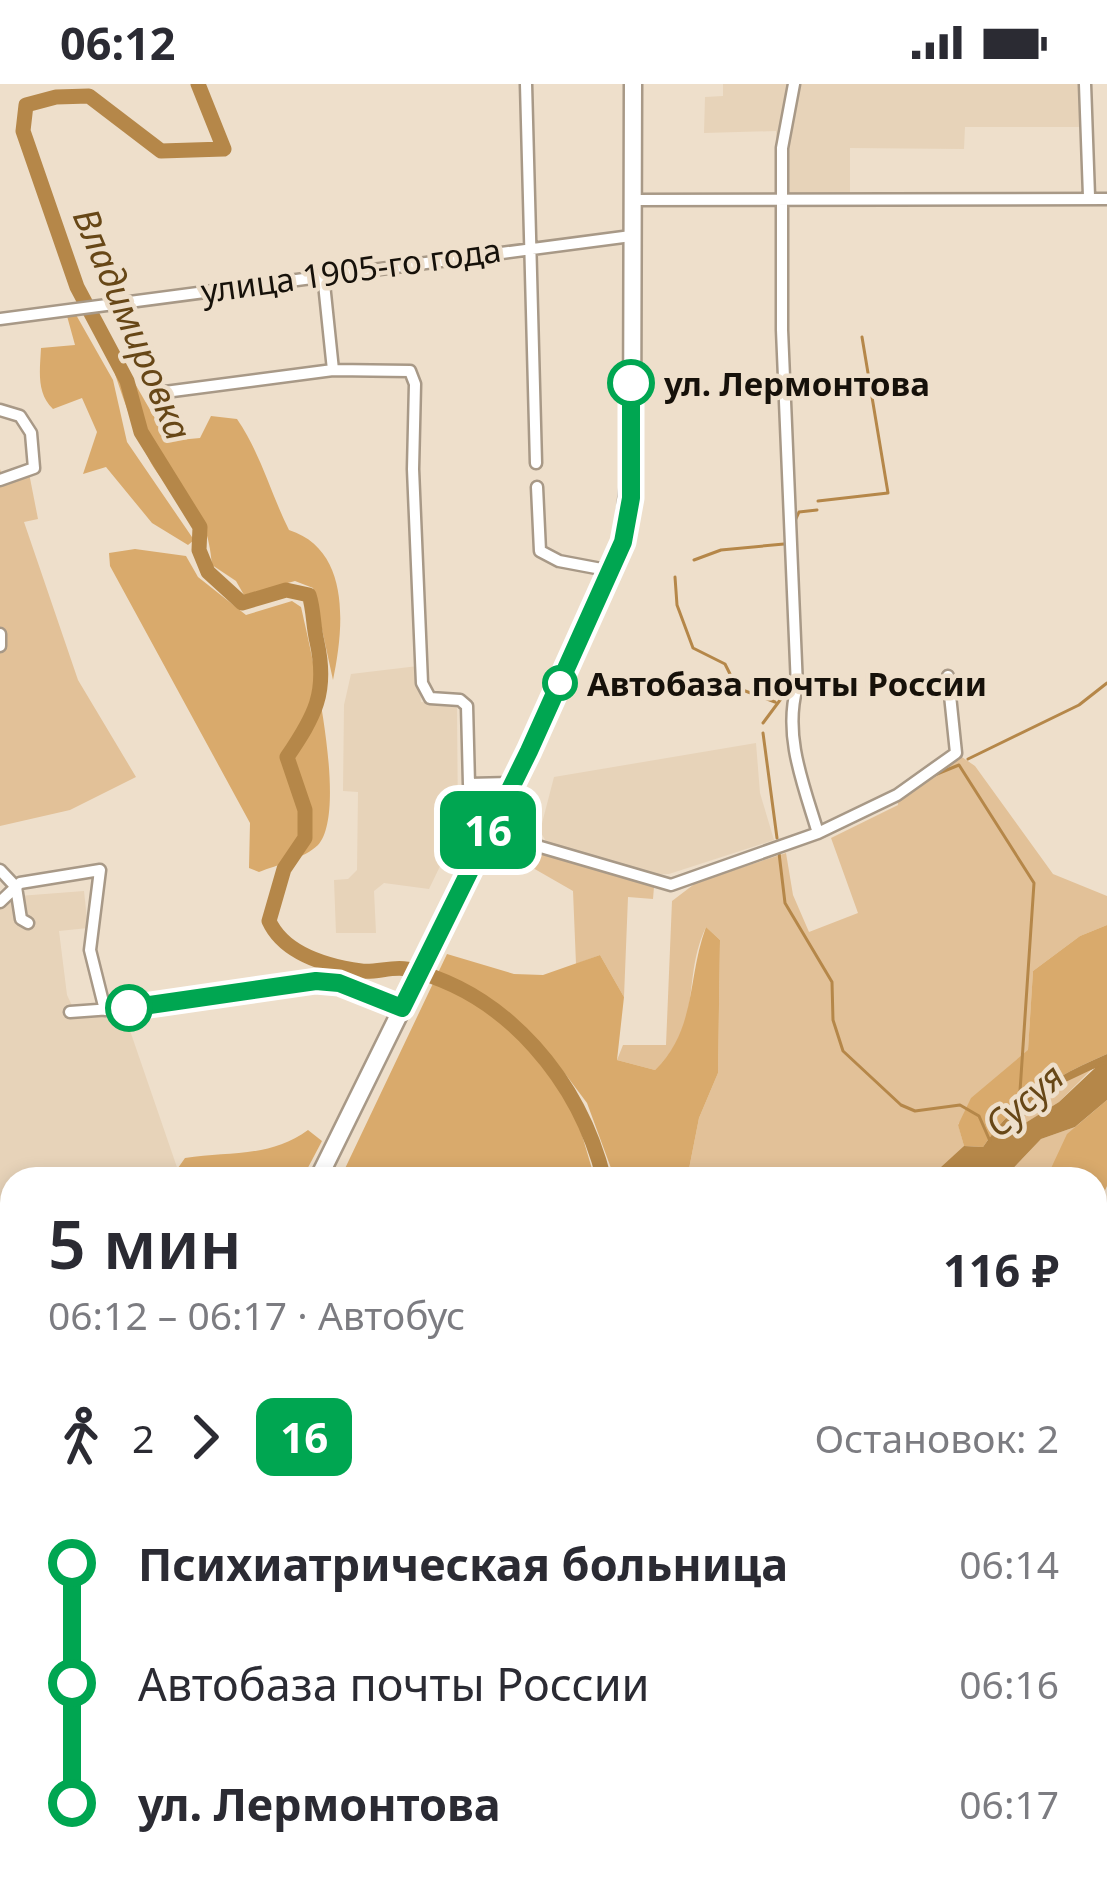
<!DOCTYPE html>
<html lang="ru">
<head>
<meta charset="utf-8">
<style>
  body { margin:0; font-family:"Noto Sans",sans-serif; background:#f2f2f3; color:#2b2b33; height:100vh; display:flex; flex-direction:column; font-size:45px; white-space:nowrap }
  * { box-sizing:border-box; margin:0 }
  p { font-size:39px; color:#7c7c81 }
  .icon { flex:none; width:66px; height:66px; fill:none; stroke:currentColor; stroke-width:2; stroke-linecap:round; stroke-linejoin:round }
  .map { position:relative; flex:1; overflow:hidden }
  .drawer { position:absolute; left:0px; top:1083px; width:1107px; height:720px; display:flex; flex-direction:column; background:#fff; border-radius:36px 36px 0 0; box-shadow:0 6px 18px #0003 }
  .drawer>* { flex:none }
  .badge { padding:0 24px; border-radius:18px; font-size:42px; line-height:78px }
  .map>.badge { position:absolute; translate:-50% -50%; box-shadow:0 0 0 6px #fff }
  .legs { display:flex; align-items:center; gap:18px; height:132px; padding:0 48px; font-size:39px }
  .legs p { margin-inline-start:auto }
  .summary { display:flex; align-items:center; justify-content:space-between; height:204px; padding:0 48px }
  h1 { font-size:66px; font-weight:600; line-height:90px }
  ul { padding:0 48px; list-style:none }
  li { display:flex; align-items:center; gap:42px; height:120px; font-size:45px }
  li i { display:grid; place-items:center; width:18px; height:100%; margin:0 15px; background:currentColor }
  li i::after { content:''; width:30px; height:30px; margin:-15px; border:9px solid; border-radius:50%; background:#fff }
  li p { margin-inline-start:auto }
  li:first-child i { background:linear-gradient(#0000 50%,currentColor 0) }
  li:last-child i { background:linear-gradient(currentColor 50%,#0000 0) }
  .status { display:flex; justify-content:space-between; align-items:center; height:84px; padding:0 60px; background:#fff; direction:ltr }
  .status svg { height:33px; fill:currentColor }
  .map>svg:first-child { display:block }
</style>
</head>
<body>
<div class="status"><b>06:12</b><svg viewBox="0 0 49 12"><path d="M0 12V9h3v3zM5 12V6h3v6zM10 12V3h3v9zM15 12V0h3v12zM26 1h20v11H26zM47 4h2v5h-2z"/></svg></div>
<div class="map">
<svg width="1107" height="1803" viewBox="0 0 1107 1803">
  <rect width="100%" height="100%" fill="#eedfcb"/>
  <path fill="#e7d3b9" d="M723 0H1088L1089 43H965L964 65 850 64V118H778L776 47 704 49 705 13 723 12Z
    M418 582 421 618 457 620 458 745 429 805 384 799 374 807 376 849H336L334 796 348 795 357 786 358 708 343 707 344 621 351 590Z
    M756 659 760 709 774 756 669 790 646 791 548 761 540 747 554 693Z
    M84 807 88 844 59 847 67 911 78 934 125 932 181 1095H12V1125L0 1122V820L19 818V812Z"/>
  <path fill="#e2c198" d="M0 385 2 391 29 389 38 435 24 438 78 596 136 693 70 726 0 742Z
    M956 669 975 682 1053 790 1107 812V841L1080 852 1033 887 1028 967 958 1040 964 1062 958 1074 928 1095H687L699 1034 718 989 720 856 706 843C681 896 705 936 655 986L617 976 623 961H666L672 817 697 798 786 769 793 811 809 848 858 829 831 754 898 721 897 711Z
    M548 761 655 791 653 815 628 813 624 913 600 871 576 880 573 807 526 780Z
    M1094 983 1059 1018 1005 1052 1053 1004Z
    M1075 1043 1046 1095H1003L1041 1055Z"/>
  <path fill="#d9aa6c" d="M75 229 113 296 127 358 194 456 188 461 152 439 106 383 83 390 97 348 82 314 53 325C36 309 40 286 41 264L75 261 67 232Z
    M126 284 168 357 200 354 211 332 237 335C261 370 270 408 289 446 351 466 344 543 333 596L313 504 295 497 244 511 236 497 212 481C206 411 178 425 151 379 136 351 125 320 115 290Z
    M135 465 186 472 198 493 246 531 292 517 301 523C311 567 349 727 318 761 305 774 277 781 259 788L249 784 250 739 110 482 109 469Z
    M1107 841V970C1056 992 1015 1015 983 1063L964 1062 958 1041 971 1014 1028 966 1033 887 1080 852Z
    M706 843 720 856 718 989 699 1034 687 1095H615L587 1019 563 987 595 1095H340L447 870 514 890 543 891 600 871 624 913 617 976 655 986C697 945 687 894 706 843Z
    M1107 1016V1102L1095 1128V1095H1046L1067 1050Z
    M308 1046 322 1057 302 1095H181L178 1084 185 1074C229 1067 270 1074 308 1046Z
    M0 1122 12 1125V1321L0 1328V1279L11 1259 0 1212Z
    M12 1380V1514L0 1523V1397Z
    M12 1600V1791H195L169 1803H0V1607Z
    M247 1791H566L546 1803H233Z
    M596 1791H813L790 1803H588V1795Z"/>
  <path fill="#b58749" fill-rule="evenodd" d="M1107 970V1016L1075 1043 1041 1055 1003 1095H928L964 1062 983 1063C1015 1015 1056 992 1107 970ZM1095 984 1059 1018 1006 1051 1053 1004Z
    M1097 1332 1107 1352 1100 1378 1107 1443 1098 1474Z"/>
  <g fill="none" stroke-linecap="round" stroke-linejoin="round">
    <path stroke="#b58749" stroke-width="3" d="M818 417 888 409 862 253
      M795 437 799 428 817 426
      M694 476 721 466 784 460
      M675 493 677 521 693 564 725 580 737 604 775 618
      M763 639 792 600
      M763 649 777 754
      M968 675 1079 621 1107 599
      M932 692 959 681 1034 799 1019 1022
      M779 769 785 819 832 898 833 936 843 967 901 1021 915 1027 960 1021 979 1032 990 1057
      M1088 985 1107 978"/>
    <path stroke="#b58749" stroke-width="15" d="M198 0 224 65 161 67 89 12 56 13 26 21 23 47 77 203 127 297 141 348 200 443 199 466 208 488 242 519 286 506 309 511C314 526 313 542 317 558 328 608 315 632 287 673L305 726V754L284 785 269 837C284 870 327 882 361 887 376 889 392 882 407 885 508 909 580 998 604 1095"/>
    <g stroke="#a89987" stroke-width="15">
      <path id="minor" d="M526 0 536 379
        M794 0 782 64V246L797 603C783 652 804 702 818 749
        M1085 0 1089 112
        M631 116 1107 115
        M323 190 333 286
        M0 235 631 152
        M165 308 333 286 410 287 415 300 413 385 422 599 430 614 460 616 467 622 469 700 513 699
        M0 326 20 332 31 349 34 384 0 396
        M537 403 540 467 559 477 612 487
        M0 550V562
        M481 761 502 767 527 759 671 801 818 749 897 711 956 669 948 592
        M0 786 16 803 21 835 28 839
        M0 818 20 799 100 786 90 866 105 926
        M70 928 153 922 316 897 339 899 402 924
        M1053 1791 1065 1803
        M567 1803 589 1791
        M801 1803 824 1791
        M964 1803 976 1791"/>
    </g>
    <g stroke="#a89987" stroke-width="21">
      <path id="highway" d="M318 1095 520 685 623 457 632 370 633 0
        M0 1549 12 1540"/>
    </g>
    <use href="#minor" stroke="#fff" stroke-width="10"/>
    <use href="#highway" stroke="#fff" stroke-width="16"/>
  </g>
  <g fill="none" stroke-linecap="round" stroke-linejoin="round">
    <g stroke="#fff" stroke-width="27">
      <path id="line-1" d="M129 924 316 897 339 899 402 924 529 667 623 458 631 414V299"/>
    </g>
    <use href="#line-1" stroke="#00a651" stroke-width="18"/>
  </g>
  <g fill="#fff" stroke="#00a651" stroke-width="6">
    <circle cx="631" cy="299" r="21"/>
    <circle cx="560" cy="599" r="15"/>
    <circle cx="129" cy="924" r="21"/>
  </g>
  <g text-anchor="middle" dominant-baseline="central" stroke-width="9" stroke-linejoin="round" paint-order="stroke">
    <g font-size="33" fill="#16110a" stroke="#eedfcb">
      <text transform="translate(351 186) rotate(-8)">улица 1905-го года</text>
    </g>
    <g font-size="33" font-weight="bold" fill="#16110a" stroke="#eedfcb" text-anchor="start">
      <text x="664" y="299">ул. Лермонтова</text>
      <text x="587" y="599">Автобаза почты России</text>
    </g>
    <g font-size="36" font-style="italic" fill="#674717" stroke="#eedfcb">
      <text transform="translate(133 240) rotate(67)">Владимировка</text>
      <text transform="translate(1024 1016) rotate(-41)">Сусуя</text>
    </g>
  </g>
</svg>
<b class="badge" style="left:488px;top:746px;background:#00a651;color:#fff">16</b>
<section class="drawer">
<div class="summary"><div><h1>5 мин</h1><p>06:12 – 06:17 · Автобус</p></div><b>116 ₽</b></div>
<div class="legs"><svg class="icon" aria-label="walk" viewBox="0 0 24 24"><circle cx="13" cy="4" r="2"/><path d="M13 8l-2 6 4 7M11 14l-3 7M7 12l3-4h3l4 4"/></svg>2<svg class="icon" aria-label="forward" viewBox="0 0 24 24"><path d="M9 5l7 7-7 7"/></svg><b class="badge" style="background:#00a651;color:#fff">16</b><p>Остановок: 2</p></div>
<ul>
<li><i style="color:#00a651"></i><b>Психиатрическая больница</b><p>06:14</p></li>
<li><i style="color:#00a651"></i><span>Автобаза почты России</span><p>06:16</p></li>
<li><i style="color:#00a651"></i><b>ул. Лермонтова</b><p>06:17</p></li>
</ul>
</section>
</div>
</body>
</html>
